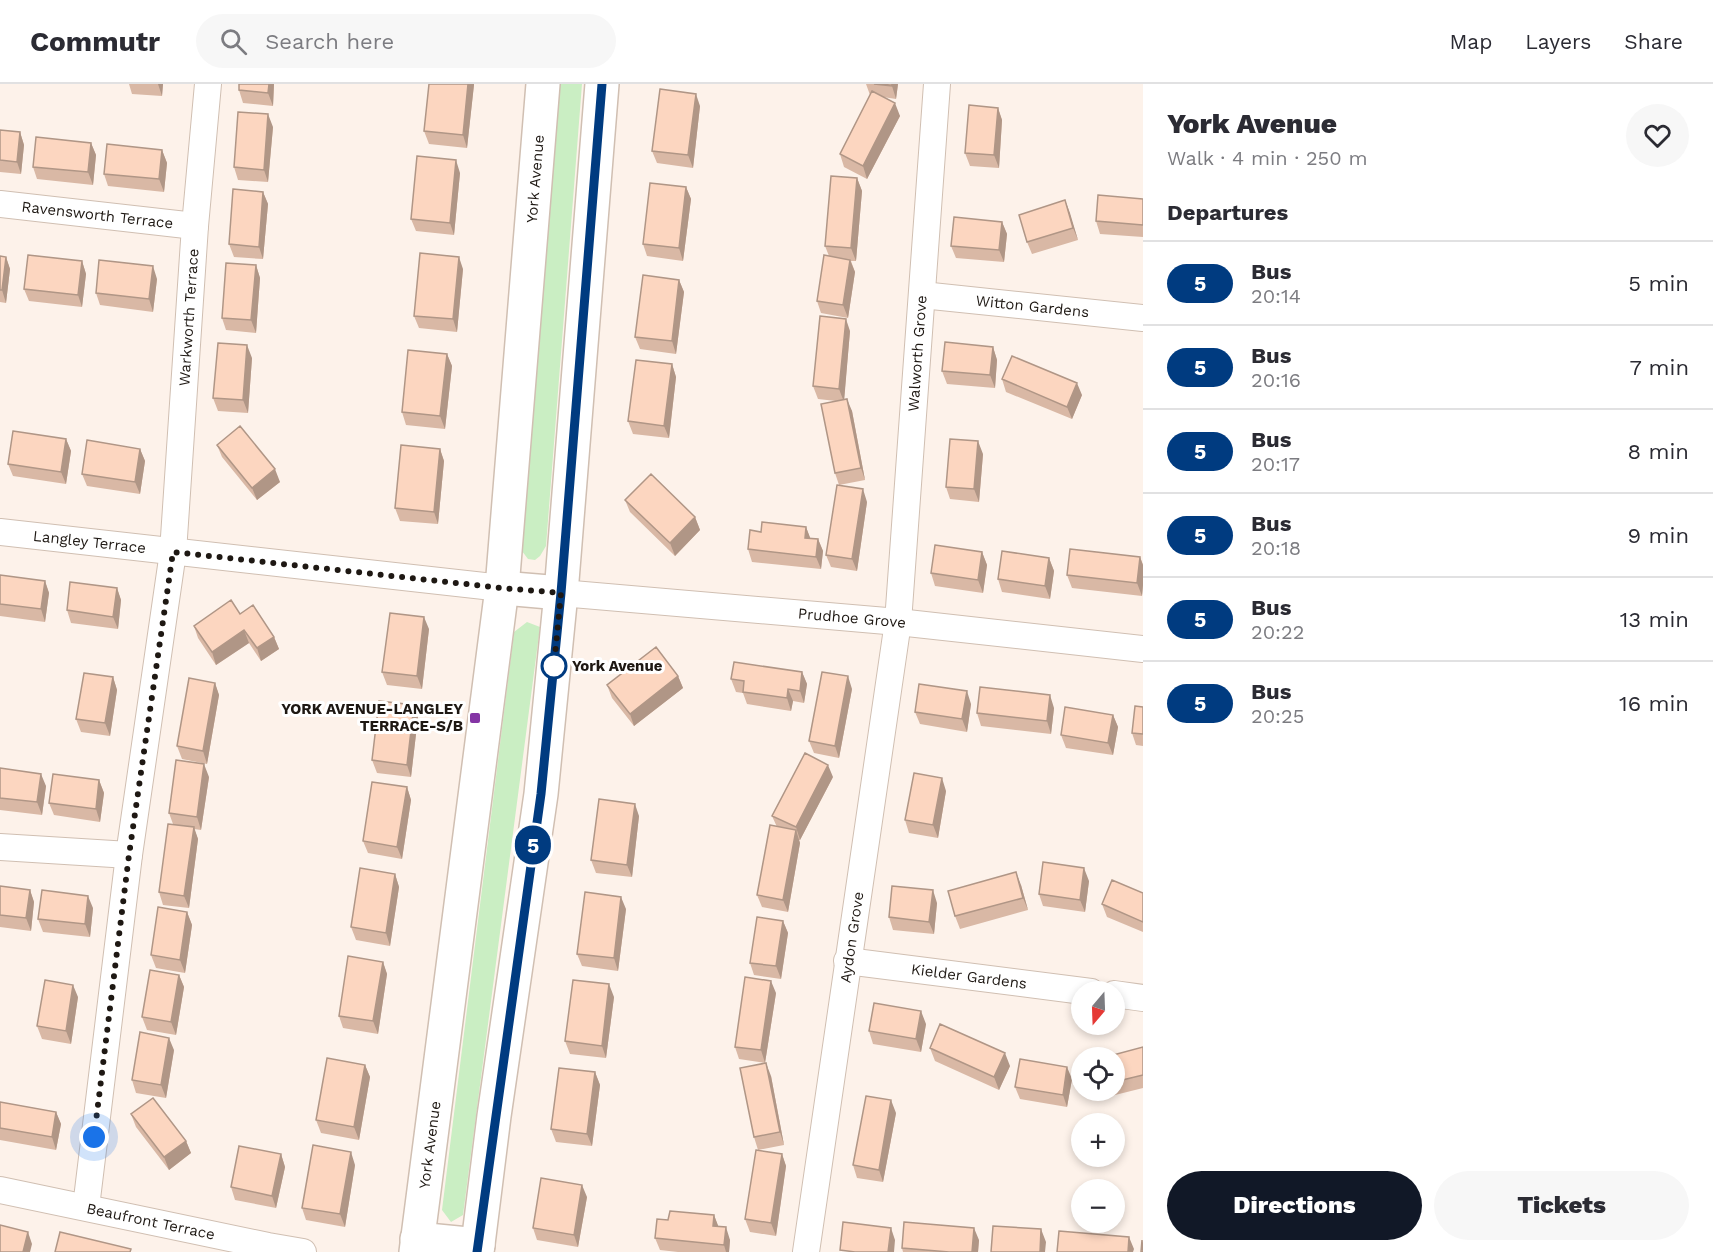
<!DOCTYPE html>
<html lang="en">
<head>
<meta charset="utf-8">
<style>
  body { margin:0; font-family:"Work Sans",sans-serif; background:#f7f7f7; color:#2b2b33; height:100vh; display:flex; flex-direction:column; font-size:22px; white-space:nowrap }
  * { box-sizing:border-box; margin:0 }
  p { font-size:20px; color:#7c7c81 }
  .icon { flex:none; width:33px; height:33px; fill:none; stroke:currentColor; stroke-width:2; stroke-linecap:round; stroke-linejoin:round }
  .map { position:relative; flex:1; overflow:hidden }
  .side { display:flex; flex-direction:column; background:#fff; width:570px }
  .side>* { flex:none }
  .badge { padding:0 12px; border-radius:20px; font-size:21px; line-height:39px }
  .needle { width:39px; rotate:199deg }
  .fabs { position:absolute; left:1071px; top:897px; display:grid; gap:12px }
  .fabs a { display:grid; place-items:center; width:54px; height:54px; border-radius:50%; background:#fff; box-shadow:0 3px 9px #0003; font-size:30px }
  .you { position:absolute; width:30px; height:30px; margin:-15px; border:4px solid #fff; border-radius:50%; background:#1a73e8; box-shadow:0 0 0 9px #1a73e833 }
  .map>.badge { position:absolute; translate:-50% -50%; box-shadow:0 0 0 3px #fff }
  h2 { padding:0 24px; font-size:22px; line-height:54px }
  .round { display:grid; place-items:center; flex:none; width:63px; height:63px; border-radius:32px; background:#f7f7f7 }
  .summary { display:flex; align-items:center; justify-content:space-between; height:102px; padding:0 24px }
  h1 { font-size:28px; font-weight:800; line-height:45px }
  .button { display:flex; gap:12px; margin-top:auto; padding:12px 24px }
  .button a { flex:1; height:69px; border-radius:36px; background:#111827; color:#fff; font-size:24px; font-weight:800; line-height:69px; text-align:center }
  .button a+a { background:#f7f7f7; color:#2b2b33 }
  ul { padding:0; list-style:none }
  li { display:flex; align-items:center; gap:18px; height:84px; padding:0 24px; border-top:2px solid #e1e1e2 }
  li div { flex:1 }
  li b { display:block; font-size:22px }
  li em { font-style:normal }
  li .badge { min-width:66px; font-weight:700; text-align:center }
  header { display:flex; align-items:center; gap:36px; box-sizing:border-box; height:84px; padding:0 30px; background:#fff; border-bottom:2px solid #e1e1e2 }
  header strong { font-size:28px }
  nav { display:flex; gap:33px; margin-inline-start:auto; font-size:21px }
  .search { width:420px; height:54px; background:#f7f7f7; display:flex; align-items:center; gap:15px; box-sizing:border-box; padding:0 21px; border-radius:33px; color:#7c7c81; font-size:22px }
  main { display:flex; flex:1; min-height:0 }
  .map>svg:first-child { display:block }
</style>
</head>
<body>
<header>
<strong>Commutr</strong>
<div class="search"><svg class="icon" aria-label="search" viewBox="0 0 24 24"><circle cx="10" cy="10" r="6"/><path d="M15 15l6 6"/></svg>Search here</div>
<nav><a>Map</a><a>Layers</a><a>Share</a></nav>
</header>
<main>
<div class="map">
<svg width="1143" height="1168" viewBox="0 0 1143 1168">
  <rect width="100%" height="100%" fill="#fdf2ea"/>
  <path fill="#caeec3" d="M559 0H582L546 462 540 472 535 476 528 475 519 463Z
    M527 538 540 543 463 1131 451 1138 442 1126 514 548Z"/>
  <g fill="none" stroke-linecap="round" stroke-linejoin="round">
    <g stroke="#d0bfb2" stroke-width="28">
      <g id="street">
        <path id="s1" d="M0 120 195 142"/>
        <path id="s2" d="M922 211 1143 234"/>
        <path id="s3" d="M0 448 502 504"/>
        <path id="s4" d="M561 509 898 538 1143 565"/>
        <path d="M0 763 129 771"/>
        <path id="s5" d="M847 877 1091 908"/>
        <path d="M1114 910 1143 914"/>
        <path id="s6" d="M0 1106 268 1162 303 1168"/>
        <path id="s7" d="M86 1123 129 771 173 468 195 142 208 0"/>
        <path id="s8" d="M806 1168 898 538 937 0"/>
      </g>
    </g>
    <g stroke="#d0bfb2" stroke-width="36">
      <g id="secondary">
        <path d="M502 504 561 509"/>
        <path d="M417 1155 478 1161"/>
        <path id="s9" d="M416 1168 502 504 543 0"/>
        <path d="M477 1168 494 1032 541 710 561 509 602 0"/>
      </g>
    </g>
    <use href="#street" stroke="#fff" stroke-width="26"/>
    <use href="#secondary" stroke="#fff" stroke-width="33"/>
  </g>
  <path fill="#d9b8a5" d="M129 0H163L162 12 132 10Z
    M274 0 273 22 243 19 239 6Z
    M429 0H474L467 64 429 60 424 47Z
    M866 0H898L896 15 883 13 900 32 867 95 844 83 840 70 870 11Z
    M700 22 693 84 657 79 652 67Z
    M998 24 1002 36 999 84 970 82 965 69Z
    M273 43 268 98 238 96 234 83Z
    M0 46 20 48 24 61 21 90 0 88Z
    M91 59 96 71 93 101 37 95 33 83Z
    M162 66 167 79 164 108 108 102 104 90Z
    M460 89 454 151 416 147 411 135Z
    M857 94 862 107 856 177H851L855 188 848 234 821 229 817 217 829 172 825 162Z
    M686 103 691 115 683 177 647 172 643 160Z
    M263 108 268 120 263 175 234 173 229 160Z
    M1143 115V153L1100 150 1096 137Z
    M1065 116 1078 156 1032 170 1027 158Z
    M1002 138 1007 150 1004 178 956 174 951 162Z
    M0 172 6 173 10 185 6 219 0 218Z
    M82 177 86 190 82 223 29 217 24 205Z
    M256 181 260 194 256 249 226 246 222 234Z
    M463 185 457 248 419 244 414 232Z
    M157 195 153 228 100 221 96 209Z
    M679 196 684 208 676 270 640 265 635 253Z
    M850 247 844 315 852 327 865 396 839 401 835 389 836 317 818 315 813 302Z
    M993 263 997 276 995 304 947 300 942 287Z
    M447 270 452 282 445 345 406 341 402 328Z
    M252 274 248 329 218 327 213 314Z
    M672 280 676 293 669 354 633 350 628 337Z
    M1002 295 1082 311 1072 335 1006 308Z
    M66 355 71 367 66 400 13 392 8 380Z
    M217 361 280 398 257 416 222 373Z
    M140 365 145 377 140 410 87 402 82 390Z
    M440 365 444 377 438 440 400 437 395 424Z
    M983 370 979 418 950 415 946 403Z
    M625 416 695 433 700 446 675 472 630 428Z
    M867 418 857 487 831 483 826 471Z
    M806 443 810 454 818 455 823 467 821 485 752 478 748 465 761 448Z
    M982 468 987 481 983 509 935 502 931 489Z
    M1140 473 1143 481V501L1142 512 1072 504 1067 491Z
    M1049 474 1054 487 1050 515 1002 508 998 495Z
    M0 491 45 497 49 509 45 538 0 532Z
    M117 504 121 516 118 545 71 539 67 526Z
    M240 530 274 553 279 565 261 577 249 559 216 581 198 554 194 542Z
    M429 545 422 605 387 601 382 588Z
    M802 588 807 600 804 619 793 617 791 627 747 620 743 609 736 608 731 595Z
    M678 592 683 604 634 642 612 614 607 601Z
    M113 593 117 606 110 652 81 648 76 635Z
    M215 599 219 611 207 680 182 675 177 662Z
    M852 605 839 674 814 669 809 657Z
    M971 620 967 648 920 640 915 628Z
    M1143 623V662L1136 661 1132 649Z
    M1054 624 1051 650 981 642 977 629Z
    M1113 631 1118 643 1113 671 1066 664 1061 651Z
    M418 633 411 693 377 689 372 676Z
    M0 684 46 702 42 731 0 726Z
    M209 693 201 746 194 745 198 755 189 824 163 821 159 808 173 740 169 729Z
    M833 693 800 756H799L800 759 788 828 762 823 757 811 777 743 772 732Z
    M99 696 104 709 100 738 54 731 49 719Z
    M407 703 411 716 402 775 368 769 363 757Z
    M946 707 938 754 909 749 905 736Z
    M639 732 632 793 596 789 591 776Z
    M395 790 399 803 390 862 356 856 351 843Z
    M1089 797 1085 828 1043 822 1039 810Z
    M1021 801 1028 826 960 845 955 832Z
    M0 802 30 806 34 818 31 847 0 843Z
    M1143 809V848L1107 833 1102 820Z
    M937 819 934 850 893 846 889 833Z
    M93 824 90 853 43 848 38 835Z
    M626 825 618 887 582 882 577 870Z
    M187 828 192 841 185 889 156 884 151 871Z
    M783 837 788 849 781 895 754 891 750 879Z
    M383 878 387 890 378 950 343 944 339 932Z
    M179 891 184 903 176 951 147 946 142 933Z
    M776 909 765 979 739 975 735 963Z
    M78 913 71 960 42 955 37 942Z
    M614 913 606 974 570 970 565 957Z
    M926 940 921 968 873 960 869 947Z
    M1143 963V1004L1095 1016 1091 1006H1114V974Z
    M930 964 1010 982 999 1006 935 977Z
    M174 966 166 1014 136 1009 132 996Z
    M365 981 370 993 359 1056 321 1049 316 1036Z
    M595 988 600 1001 592 1062 556 1058 551 1045Z
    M771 992 784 1061 758 1066 754 1053Z
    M1072 995 1067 1023 1020 1015 1015 1003Z
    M0 1018 56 1028 61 1040 56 1066 0 1056Z
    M896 1029 883 1098 857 1094 853 1081Z
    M131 1030 186 1057 191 1069 169 1086 136 1043Z
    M281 1070 285 1083 276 1124 235 1116 231 1103Z
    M782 1070 786 1082 776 1152 750 1148 745 1135Z
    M355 1081 345 1143 306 1136 302 1124Z
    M587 1113 578 1163 537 1156 533 1144Z
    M714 1131 718 1142 730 1156 729 1168H678L660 1166 655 1154 668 1136Z
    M979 1156 978 1168H903L902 1164Z"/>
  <path fill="#b09686" d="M158 0H163L162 12Z
    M269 0H274L273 22 268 9Z
    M468 0H474V1L467 64 463 51Z
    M892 0H898L896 15 892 2Z
    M696 10 700 22 693 84 688 71Z
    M895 19 900 32 867 95 863 82Z
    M998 24 1002 36 999 84 994 71Z
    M268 30 273 43 268 98 264 86Z
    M20 48 24 61 21 90 17 78Z
    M91 59 96 71 93 101 88 88Z
    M162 66 167 79 164 108 159 95Z
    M456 76 460 89 454 151 450 139Z
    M857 94 862 107 856 177 851 164Z
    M686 103 691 115 683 177 679 164Z
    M263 108 268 120 263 175 259 163Z
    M1065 116 1070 129 1078 156 1073 144Z
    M1002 138 1007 150 1004 178 999 166Z
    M6 173 10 185 6 219 2 206Z
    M459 173 463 185 457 248 453 235Z
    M850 176 855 188 848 234 843 221Z
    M82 177 86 190 82 223 78 211Z
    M256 181 260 194 256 249 251 236Z
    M153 182 157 195 153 228 149 215Z
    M679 196 684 208 676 270 672 257Z
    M846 235 850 247 844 318 839 305Z
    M247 261 252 274 248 329 243 316Z
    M993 263 997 276 995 304 990 291Z
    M447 270 452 282 445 345 440 332Z
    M672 280 676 293 669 354 664 342Z
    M1077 299 1082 311 1072 335 1067 323Z
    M847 315 852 327 865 396 861 384Z
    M66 355 71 367 66 400 61 388Z
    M978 357 983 370 979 418 974 405Z
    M140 365 145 377 140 410 135 398Z
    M440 365 444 377 438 440 434 428Z
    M275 385 280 398 257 416 252 404Z
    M863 405 867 418 857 487 852 475Z
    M695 433 700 446 675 472 670 459Z
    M806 443 811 456 805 454Z
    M818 455 823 467 821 485 816 473Z
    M982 468 987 481 983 509 978 496Z
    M1140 473 1143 481V501L1142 512 1137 499Z
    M1049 474 1054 487 1050 515 1045 502Z
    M45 497 49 509 45 538 41 525Z
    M117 504 121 516 118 545 113 533Z
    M424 533 429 545 422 605 417 592Z
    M244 546 249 559 216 581 212 568Z
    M274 553 279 565 261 577 257 564Z
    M802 588 807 600 804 619 800 607Z
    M678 592 683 604 634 642 630 630Z
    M848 592 852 605 839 674 835 662Z
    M113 593 117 606 110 652 105 639Z
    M215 599 219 611 207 680 203 667Z
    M788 605 793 617 791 627 787 614Z
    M967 607 971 620 967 648 962 635Z
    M1050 611 1054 624 1051 650 1047 637Z
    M414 621 418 633 411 693 407 681Z
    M1113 631 1118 643 1113 671 1108 659Z
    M204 680 209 693 201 746 197 733Z
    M828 681 833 693 800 756 796 743Z
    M41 690 46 702 42 731 37 718Z
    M942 694 946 707 938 754 933 741Z
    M99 696 104 709 100 738 96 725Z
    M407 703 411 716 402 775 397 763Z
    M635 720 639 732 632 793 627 781Z
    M194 743 198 755 189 824 184 812Z
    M796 746 800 759 788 828 783 816Z
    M1084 784 1089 797 1085 828 1080 816Z
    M1016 788 1021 801 1028 826 1023 814Z
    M395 790 399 803 390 862 386 849Z
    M30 806 34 818 31 847 26 834Z
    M933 806 937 819 934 850 929 838Z
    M88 812 93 824 90 853 85 840Z
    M621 813 626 825 618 887 614 874Z
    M187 828 192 841 185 889 180 876Z
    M783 837 788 849 781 895 776 882Z
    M383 878 387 890 378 950 373 937Z
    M179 891 184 903 176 951 171 938Z
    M771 897 776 909 765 979 761 966Z
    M609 900 614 913 606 974 602 962Z
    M73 901 78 913 71 960 66 947Z
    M921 927 926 940 921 968 916 955Z
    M169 954 174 966 166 1014 161 1001Z
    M1005 969 1010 982 999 1006 994 993Z
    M766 979 771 992 784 1061 780 1048Z
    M365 981 370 993 359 1056 354 1043Z
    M1067 983 1072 995 1067 1023 1063 1011Z
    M595 988 600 1001 592 1062 587 1050Z
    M891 1016 896 1029 883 1098 879 1086Z
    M56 1028 61 1040 56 1066 52 1053Z
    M186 1057 191 1069 169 1086 164 1073Z
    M351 1068 355 1081 345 1143 340 1130Z
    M281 1070 285 1083 276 1124 272 1112Z
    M782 1070 786 1082 776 1152 771 1139Z
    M582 1101 587 1113 578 1163 574 1151Z
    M714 1131 719 1144 713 1142Z
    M726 1143 730 1156 729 1168H726L724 1161Z
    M891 1144 895 1156 894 1168H888Z
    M974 1144 979 1156 978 1168H972Z
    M1041 1145 1046 1158 1045 1168H1040Z
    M28 1148 32 1160 30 1168H23Z
    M1129 1153 1134 1165 1133 1168H1128Z"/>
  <path fill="#fcd6c0" stroke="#b09686" stroke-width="1.5" d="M239 0H269L268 9 239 6Z
    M429 0H468L463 51 424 47Z
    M874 0H892V2Z
    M660 5 696 10 688 71 652 67Z
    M872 7 895 19 863 82 840 70Z
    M969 21 998 24 994 71 965 69Z
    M238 28 268 30 264 86 234 83Z
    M0 46 20 48 17 78 0 76Z
    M36 53 91 59 88 88 33 83Z
    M107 60 162 66 159 95 104 90Z
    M417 72 456 76 450 139 411 135Z
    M831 92 857 94 851 164 825 162Z
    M650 99 686 103 679 164 643 160Z
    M233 105 263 108 259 163 229 160Z
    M1098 111 1143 115V141L1096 137Z
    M1065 116 1073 144 1027 158 1019 131Z
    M954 133 1002 138 999 166 951 162Z
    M420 169 459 173 453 235 414 232Z
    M28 171 82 177 78 211 24 205Z
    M824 171 850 176 843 221 817 217Z
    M0 172 6 173 2 206H0Z
    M99 176 153 182 149 215 96 209Z
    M226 179 256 181 251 236 222 234Z
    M643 191 679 196 672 257 635 253Z
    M820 232 846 235 839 305 813 302Z
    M945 258 993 263 990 291 942 287Z
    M218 259 247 261 243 316 213 314Z
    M408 266 447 270 440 332 402 328Z
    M1012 272 1077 299 1067 323 1002 295Z
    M636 276 672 280 664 342 628 337Z
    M847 315 861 384 835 389 821 320Z
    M240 342 275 385 252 404 217 361Z
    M13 347 66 355 61 388 8 380Z
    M950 355 978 357 974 405 946 403Z
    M87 356 140 365 135 398 82 390Z
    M401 361 440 365 434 428 395 424Z
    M651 390 695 433 670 459 625 416Z
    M837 401 863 405 852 475 826 471Z
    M762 438 806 443 805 454 818 455 816 473 748 465 750 446 761 448Z
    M935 461 982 468 978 496 931 489Z
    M1070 465 1140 473 1137 499 1067 491Z
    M1002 467 1049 474 1045 502 998 495Z
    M0 491 45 497 41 525 0 520Z
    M70 498 117 504 113 533 67 526Z
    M231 516 240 530 253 521 274 553 257 564 244 546 212 568 194 542Z
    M390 529 424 533 417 592 382 588Z
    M656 563 678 592 630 630 607 601Z
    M734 578 802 588 800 607 788 605 787 614 743 608 744 597 731 595Z
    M822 588 848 592 835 662 809 657Z
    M84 589 113 593 105 639 76 635Z
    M189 594 215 599 203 667 177 662Z
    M919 600 967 607 962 635 915 628Z
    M980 603 1050 611 1047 637 977 629Z
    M379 617 414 621 407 681 372 676Z
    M1135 622 1143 623V650L1132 649Z
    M1065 623 1113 631 1108 659 1061 651Z
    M805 669 828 681 796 743 772 732Z
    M176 676 204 680 197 733 169 729Z
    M0 684 41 690 37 718 0 714Z
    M914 689 942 694 933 741 905 736Z
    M53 690 99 696 96 725 49 719Z
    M372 698 407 703 397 763 363 757Z
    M599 715 635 720 627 781 591 776Z
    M168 740 194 743 184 812 159 808Z
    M770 741 796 746 783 816 757 811Z
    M1043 778 1084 784 1080 816 1039 810Z
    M360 784 395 790 386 849 351 843Z
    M1016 788 1023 814 955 832 948 807Z
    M1112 796 1143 809V838L1102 820Z
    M0 802 30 806 26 834 0 831Z
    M892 802 933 806 929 838 889 833Z
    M42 806 88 812 85 840 38 835Z
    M585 808 621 813 614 874 577 870Z
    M158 823 187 828 180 876 151 871Z
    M757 833 783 837 776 882 750 879Z
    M348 872 383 878 373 937 339 932Z
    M150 886 179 891 171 938 142 933Z
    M745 893 771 897 761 966 735 963Z
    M45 896 73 901 66 947 37 942Z
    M573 896 609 900 602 962 565 957Z
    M874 919 921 927 916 955 869 947Z
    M940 940 1005 969 994 993 930 964Z
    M140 948 169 954 161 1001 132 996Z
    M1143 963V991L1114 998V974H1102Z
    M327 974 365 981 354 1043 316 1036Z
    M1020 975 1067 983 1063 1011 1015 1003Z
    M766 979 780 1048 754 1053 740 984Z
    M559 984 595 988 587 1050 551 1045Z
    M866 1012 891 1016 879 1086 853 1081Z
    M153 1014 186 1057 164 1073 131 1030Z
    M0 1018 56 1028 52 1053 0 1044Z
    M313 1061 351 1068 340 1130 302 1124Z
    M239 1062 281 1070 272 1112 231 1103Z
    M756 1066 782 1070 771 1139 745 1135Z
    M541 1094 582 1101 574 1151 533 1144Z
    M670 1127 714 1131 713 1142 726 1143 724 1161 655 1154 657 1135 668 1136Z
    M843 1138 891 1144 888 1168H855L840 1166Z
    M904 1138 974 1144 972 1168H949L902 1164Z
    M0 1141 28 1148 23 1168H0Z
    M993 1142 1041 1145 1040 1168H991Z
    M1059 1147 1129 1153 1128 1168H1057Z
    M60 1148 131 1165 130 1168H55Z
    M1142 1156 1143 1168H1141Z"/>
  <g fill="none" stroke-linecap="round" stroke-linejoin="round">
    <g stroke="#fff" stroke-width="14">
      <path id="line" d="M477 1168 541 710 561 509 602 0"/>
    </g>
    <use href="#line" stroke="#003b80" stroke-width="9"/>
    <path stroke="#1e1813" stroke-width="6" stroke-dasharray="0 10.8" d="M94 1053 129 771 173 468 502 504 561 509 554 582"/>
  </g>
  <circle fill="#fff" stroke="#003b80" stroke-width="3" cx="554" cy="582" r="12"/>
  <rect fill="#8435a5" stroke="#fff" stroke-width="2" x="469" y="628" width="12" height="12" rx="3"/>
  <g text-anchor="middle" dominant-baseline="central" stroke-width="6" stroke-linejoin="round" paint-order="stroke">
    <g font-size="15" fill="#1e1813" stroke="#fff">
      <text stroke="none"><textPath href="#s9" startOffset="1080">York Avenue</textPath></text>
      <text stroke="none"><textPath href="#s1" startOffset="98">Ravensworth Terrace</textPath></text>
      <text stroke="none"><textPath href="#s2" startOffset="111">Witton Gardens</textPath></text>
      <text stroke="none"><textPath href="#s7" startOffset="896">Warkworth Terrace</textPath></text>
      <text stroke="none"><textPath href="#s8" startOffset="906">Walworth Grove</textPath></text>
      <text stroke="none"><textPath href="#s3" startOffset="90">Langley Terrace</textPath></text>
      <text stroke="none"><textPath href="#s4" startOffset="292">Prudhoe Grove</textPath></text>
      <text stroke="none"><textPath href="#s8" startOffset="318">Aydon Grove</textPath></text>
      <text stroke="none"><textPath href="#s5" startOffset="123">Kielder Gardens</textPath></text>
      <text stroke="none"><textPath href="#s9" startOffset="108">York Avenue</textPath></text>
      <text stroke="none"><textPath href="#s6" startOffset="154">Beaufront Terrace</textPath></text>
    </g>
    <g font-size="15" font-weight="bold" fill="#1e1813" stroke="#fff" text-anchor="start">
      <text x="572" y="582">York Avenue</text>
    </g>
    <g font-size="15" font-weight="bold" fill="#1e1813" stroke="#fff" text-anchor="end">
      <text x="463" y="625">YORK AVENUE-LANGLEY<tspan x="463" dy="17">TERRACE-S/B</tspan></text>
    </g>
  </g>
</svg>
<div class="fabs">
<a><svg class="needle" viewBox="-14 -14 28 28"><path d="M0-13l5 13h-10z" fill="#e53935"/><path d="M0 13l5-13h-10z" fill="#7c7c81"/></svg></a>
<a><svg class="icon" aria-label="locate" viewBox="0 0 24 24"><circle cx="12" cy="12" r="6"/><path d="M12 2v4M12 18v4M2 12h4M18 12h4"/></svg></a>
<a>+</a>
<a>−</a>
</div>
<div class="you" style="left:94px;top:1053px"></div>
<b class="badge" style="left:533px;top:761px;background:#003b80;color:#fff">5</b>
</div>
<section class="side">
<div class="summary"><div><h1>York Avenue</h1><p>Walk · 4 min · 250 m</p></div><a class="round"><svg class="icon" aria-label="heart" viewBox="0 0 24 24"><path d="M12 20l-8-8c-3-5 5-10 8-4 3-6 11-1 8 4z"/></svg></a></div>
<h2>Departures</h2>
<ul>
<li><span class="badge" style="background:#003b80;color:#fff">5</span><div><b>Bus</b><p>20:14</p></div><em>5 min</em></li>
<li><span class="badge" style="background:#003b80;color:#fff">5</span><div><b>Bus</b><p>20:16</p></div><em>7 min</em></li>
<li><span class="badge" style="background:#003b80;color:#fff">5</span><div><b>Bus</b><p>20:17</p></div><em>8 min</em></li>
<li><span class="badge" style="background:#003b80;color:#fff">5</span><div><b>Bus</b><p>20:18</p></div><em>9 min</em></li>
<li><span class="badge" style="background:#003b80;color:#fff">5</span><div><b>Bus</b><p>20:22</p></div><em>13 min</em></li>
<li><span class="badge" style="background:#003b80;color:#fff">5</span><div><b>Bus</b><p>20:25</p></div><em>16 min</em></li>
</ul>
<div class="button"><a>Directions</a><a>Tickets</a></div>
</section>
</main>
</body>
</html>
